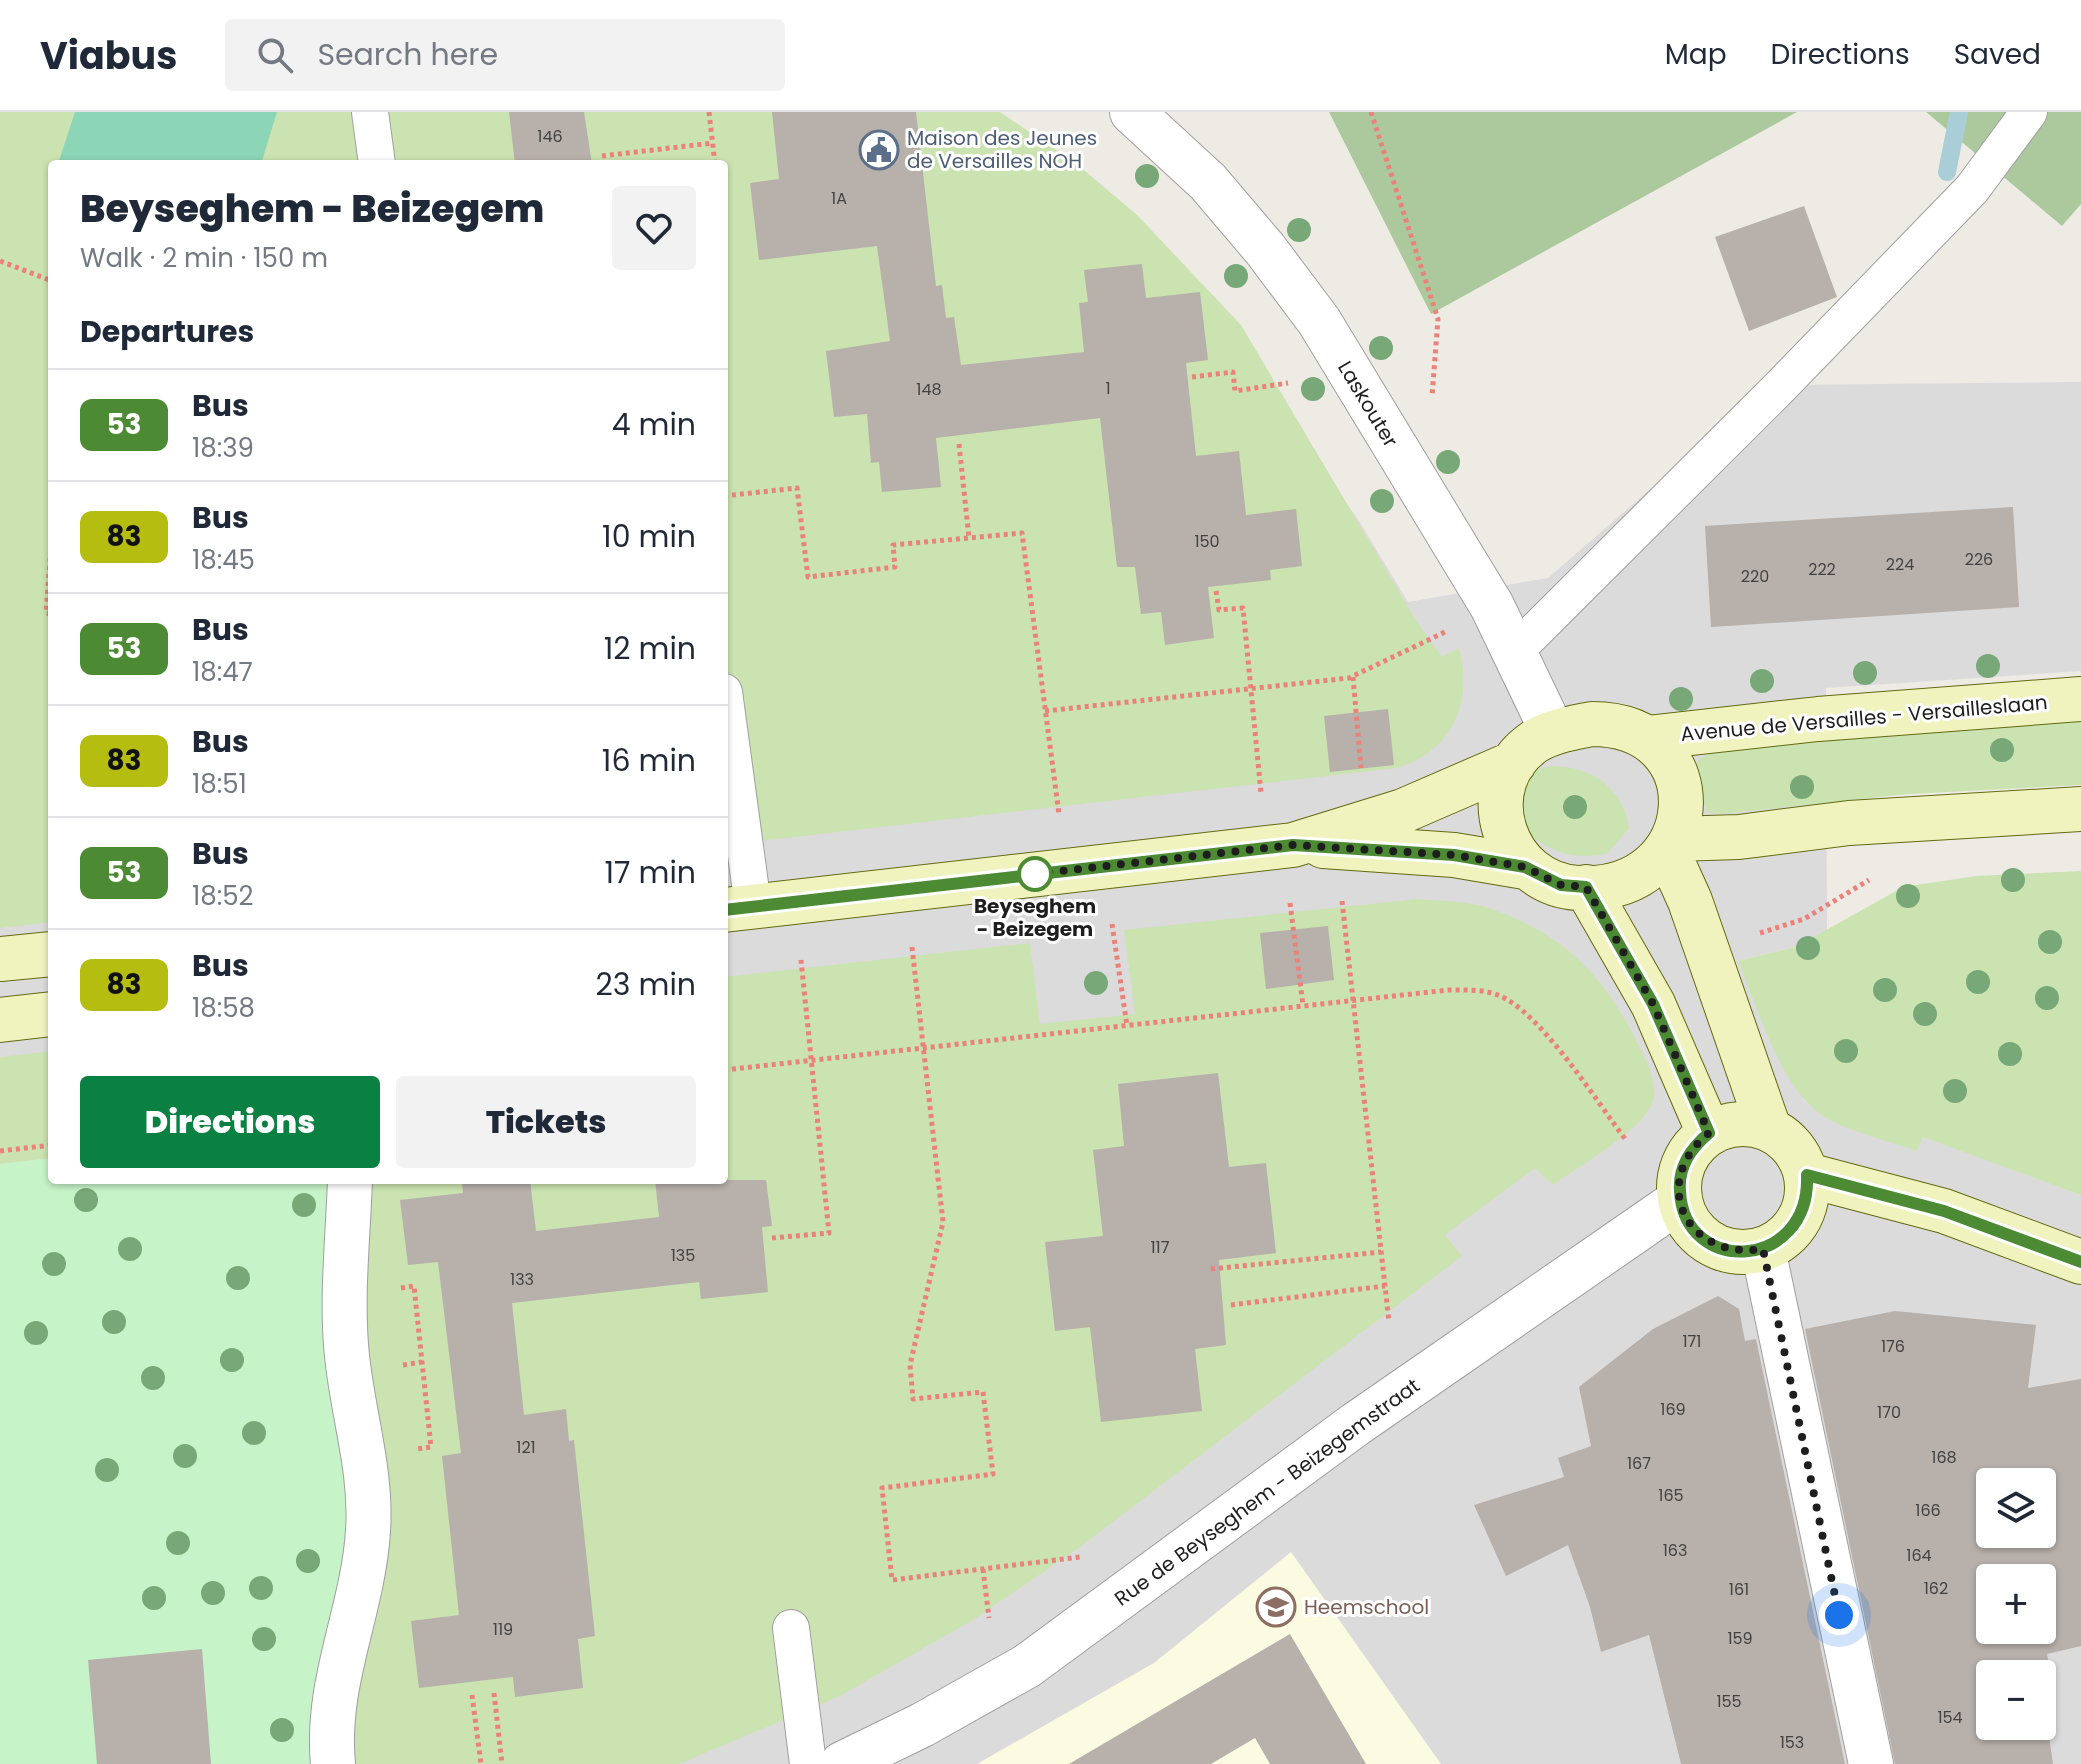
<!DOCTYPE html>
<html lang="en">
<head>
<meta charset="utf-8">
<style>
  body { margin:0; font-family:Poppins,sans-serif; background:#f2f2f3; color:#1f2937; height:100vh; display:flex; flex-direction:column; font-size:30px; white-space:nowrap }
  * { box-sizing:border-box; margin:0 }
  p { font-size:26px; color:#747a83 }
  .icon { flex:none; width:44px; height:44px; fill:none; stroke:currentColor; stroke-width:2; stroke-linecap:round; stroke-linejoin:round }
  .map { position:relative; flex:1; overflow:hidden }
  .panel { position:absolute; left:48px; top:48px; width:680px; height:1024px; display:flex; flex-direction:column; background:#fff; border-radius:8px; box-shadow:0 2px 6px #0004 }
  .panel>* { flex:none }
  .badge { padding:0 16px; border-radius:12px; font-size:28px; line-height:52px }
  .tools { position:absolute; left:1976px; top:1356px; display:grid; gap:16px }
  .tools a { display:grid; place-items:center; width:80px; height:80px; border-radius:8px; background:#fff; box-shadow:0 2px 6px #0004; font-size:40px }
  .you { position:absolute; width:40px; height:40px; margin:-20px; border:6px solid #fff; border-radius:50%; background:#1a73e8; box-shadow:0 0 0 12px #1a73e833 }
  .map>.badge { position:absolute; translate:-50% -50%; box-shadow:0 0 0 4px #fff }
  h2 { padding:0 32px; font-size:30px; line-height:72px }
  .round { display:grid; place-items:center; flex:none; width:84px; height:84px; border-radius:8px; background:#f2f2f3 }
  .overview { display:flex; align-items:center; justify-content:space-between; height:136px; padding:0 32px }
  h1 { font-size:38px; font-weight:800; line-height:60px }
  .button { display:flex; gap:16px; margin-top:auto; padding:16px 32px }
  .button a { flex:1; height:92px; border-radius:8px; background:#0b8043; color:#fff; font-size:32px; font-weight:800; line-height:92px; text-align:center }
  .button a+a { background:#f2f2f3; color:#1f2937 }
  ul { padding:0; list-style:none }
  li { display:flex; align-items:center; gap:24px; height:112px; padding:0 32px; border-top:2px solid #e0e1e3 }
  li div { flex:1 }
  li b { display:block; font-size:30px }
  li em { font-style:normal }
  li .badge { min-width:88px; font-weight:700; text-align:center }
  header { display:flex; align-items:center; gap:48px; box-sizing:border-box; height:112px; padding:0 40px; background:#fff; border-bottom:2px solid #e0e1e3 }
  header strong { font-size:38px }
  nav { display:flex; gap:44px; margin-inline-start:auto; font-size:28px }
  .search { width:560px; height:72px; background:#f2f2f3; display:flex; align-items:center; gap:20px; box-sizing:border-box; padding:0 28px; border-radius:8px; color:#747a83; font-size:30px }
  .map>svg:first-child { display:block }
</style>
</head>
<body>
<header>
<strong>Viabus</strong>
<div class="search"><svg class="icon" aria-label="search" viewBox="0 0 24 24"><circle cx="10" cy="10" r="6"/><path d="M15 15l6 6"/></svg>Search here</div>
<nav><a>Map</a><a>Directions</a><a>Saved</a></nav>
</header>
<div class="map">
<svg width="2081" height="1652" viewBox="0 0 2081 1652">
  <rect width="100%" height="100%" fill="#eeebe5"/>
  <path fill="#dcdbdb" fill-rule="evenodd" d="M0 0H991L1262 282 1356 404 1408 490 1548 466 1770 273 2081 270V559L1826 576 1827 820 1796 835 1738 849 1786 961 1806 990 1822 1002 1917 1039 1923 1024 2081 1083V1652H0ZM52 52H724V1068H52ZM1990 1370H2042V1422H1990ZM1990 1466H2042V1518H1990ZM1990 1562H2042V1614H1990Z"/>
  <path fill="#fbfbe1" d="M1291 1440 1441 1652H977L1154 1551Z"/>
  <path fill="#cae3b0" d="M0 0H1000L1078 53 1137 103 1241 213 1417 510 1442 545 1459 536C1474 589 1452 640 1397 656L724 733V52H52V810L0 816Z
    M2081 608V673L1909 682 1721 702 1708 700 1701 687 1697 649 1714 638Z
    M1550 654C1590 654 1623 674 1629 716L1608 741C1573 750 1542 738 1519 711L1515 675 1534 658Z
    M2081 759V1083L1923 1025 1917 1039C1886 1028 1847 1020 1819 1001 1779 972 1757 893 1738 849L1796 835 1903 775 1976 764Z
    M1418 787C1439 789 1465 789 1485 795 1561 819 1605 863 1639 934 1646 949 1660 974 1652 992 1639 1021 1580 1053 1553 1073L1535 1056 1445 1123 1462 1144 1080 1435 973 1508 840 1584 679 1652H317L329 1068H724V865L1030 831 1040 912 1135 902 1124 818Z
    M52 939V1046L0 1052V945Z"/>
  <path fill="#acc99e" d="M1329 0H1797L1431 202Z
    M1926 0H2081V92L2062 114Z"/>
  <path fill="#c7f3c9" d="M52 1046V1068H329L349 1422 317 1652H0V1052Z"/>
  <path fill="#8cd5b7" d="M75 0H277L261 52H58Z"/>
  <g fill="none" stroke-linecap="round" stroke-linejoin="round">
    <path stroke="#aaced7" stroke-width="18" d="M1947 60 1959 0"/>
  </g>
  <path fill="#b7b0ab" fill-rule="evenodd" d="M509 0H584L592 52H515Z
    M772 0H916L936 174 942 173 946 206 954 205 961 253 1084 240 1079 191 1088 190 1084 158 1142 152 1146 186 1200 180 1208 248 1186 251 1196 344 1239 339 1246 403 1296 397 1302 454 1270 458 1271 468 1208 475 1214 526 1165 533 1161 500 1141 502 1135 455H1117L1100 306 936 326 941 375 882 380 879 350 871 351 867 302 834 305 826 239 890 229 877 134 759 148 750 71 779 67Z
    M1804 94 1837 185 1749 219 1715 125Z
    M2013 395 2019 495 1711 515 1705 414Z
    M1388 597 1394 653 1330 660 1324 604Z
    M1328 814 1334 868 1266 877 1260 821Z
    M1218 961 1229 1055 1266 1051 1276 1141 1219 1148 1226 1233 1195 1237 1202 1299 1101 1310 1090 1215 1055 1219 1045 1130 1103 1124 1093 1038 1124 1034 1118 972Z
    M462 1068H530L536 1119 659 1105 655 1068H766L772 1114 762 1115 768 1180 701 1187 699 1170 512 1191 524 1303 566 1297 569 1329 574 1328 595 1524 578 1527 583 1576 515 1585 513 1565 419 1576 411 1509 459 1503 442 1344 461 1341 438 1150 408 1153 400 1088 463 1081Z
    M1718 1184 1739 1197 1745 1229 1756 1227 1845 1652H1681L1649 1523 1601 1540 1590 1495 1568 1433 1506 1464 1474 1393 1564 1365 1558 1346 1591 1334 1579 1275 1653 1217Z
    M1895 1199 2036 1213 2028 1276 2081 1267V1534L2047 1542 2054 1580 2045 1596 2053 1652H1895L1805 1217ZM1990 1370H2042V1422H1990ZM1990 1466H2042V1518H1990ZM1990 1562H2042V1614H1990Z
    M1290 1522 1366 1652H1270L1255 1626 1211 1652H1069Z
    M202 1537 211 1652H97L88 1548Z"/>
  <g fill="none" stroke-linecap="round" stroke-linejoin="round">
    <g stroke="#9f9f9f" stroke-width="38">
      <path id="lane" d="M370 0 377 52
        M1514 540 1780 275 1972 77 2029 0
        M724 580 753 794
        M791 1516 808 1652"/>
    </g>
    <g stroke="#9f9f9f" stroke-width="46">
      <path id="street" d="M1132 0 1208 70 1265 137 1319 209 1492 494 1553 621
        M1763 1137 1871 1652
        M333 1652C325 1570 363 1499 368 1419 372 1359 353 1303 347 1244 341 1186 348 1126 350 1068
        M842 1652 922 1613 1027 1554 1356 1312 1680 1088"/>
    </g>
    <g stroke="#626a10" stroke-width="46">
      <path id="secondary" d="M1592 612C1719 612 1706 783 1578 776 1504 772 1471 674 1534 630 1551 619 1572 616 1592 612Z
        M1647 626 1818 607 2081 587
        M1675 727 1739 725 1849 711 2081 697
        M1323 734 1454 743 1525 755
        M1667 738 1690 789 1769 1017
        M1586 775 1653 892 1709 1021
        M724 798 1293 733 1403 699 1514 651
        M0 847 52 842
        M0 908 52 902
        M1679 1076a64 64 0 1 1 128 0a64 64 0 1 1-128 0Z
        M1807 1063 1944 1099 2081 1150"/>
    </g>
    <path stroke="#eb8279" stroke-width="5" stroke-dasharray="4 4" stroke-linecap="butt" d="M709 0 715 52
      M1371 0 1438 207 1432 284
      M602 44 713 31
      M0 149 52 169
      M1192 265 1233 260 1235 279 1288 271
      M959 332 969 426
      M724 384 797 376 808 465 895 455 893 433 1022 421 1059 702
      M52 422 46 501 52 502
      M1216 479 1219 498 1243 496 1261 681
      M1353 565 1361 656
      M1045 599 1349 566 1445 520
      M1342 789 1389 1210
      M1290 791 1303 893
      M1112 812 1127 914
      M1760 821 1804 807 1869 768
      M912 835 943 1110 910 1253 913 1287 983 1280 993 1362 882 1376 892 1468 1080 1445
      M724 958 1448 878C1465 878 1482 877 1498 883 1541 900 1596 989 1626 1028
      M0 1039 52 1033
      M772 1126 829 1121 801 848
      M1211 1157 1381 1140
      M401 1176 414 1174 431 1335 417 1337
      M1231 1193 1385 1174
      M403 1253 422 1250
      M983 1457 989 1506
      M494 1581 502 1652
      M472 1583 481 1652"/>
    <use href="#lane" stroke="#fff" stroke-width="36"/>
    <use href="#street" stroke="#fff" stroke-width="44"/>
    <use href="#secondary" stroke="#f1f3bf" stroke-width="44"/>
  </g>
  <g fill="#78a877">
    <circle cx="1147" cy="64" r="12"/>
    <circle cx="1299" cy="118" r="12"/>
    <circle cx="1236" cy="164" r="12"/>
    <circle cx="1381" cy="236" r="12"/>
    <circle cx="1313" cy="277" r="12"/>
    <circle cx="1448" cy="350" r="12"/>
    <circle cx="1382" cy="389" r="12"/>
    <circle cx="1988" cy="554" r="12"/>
    <circle cx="1865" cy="561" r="12"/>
    <circle cx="1762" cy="569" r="12"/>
    <circle cx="1681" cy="587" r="12"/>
    <circle cx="2002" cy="638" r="12"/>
    <circle cx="1802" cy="675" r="12"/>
    <circle cx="1575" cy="695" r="12"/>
    <circle cx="2013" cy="768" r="12"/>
    <circle cx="1908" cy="784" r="12"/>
    <circle cx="2050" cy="830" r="12"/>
    <circle cx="1808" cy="836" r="12"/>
    <circle cx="1978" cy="870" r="12"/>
    <circle cx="1096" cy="871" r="12"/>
    <circle cx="1885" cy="878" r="12"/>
    <circle cx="2047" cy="886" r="12"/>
    <circle cx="1925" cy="902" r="12"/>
    <circle cx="1846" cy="939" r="12"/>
    <circle cx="2010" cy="942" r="12"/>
    <circle cx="1955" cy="979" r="12"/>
    <circle cx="86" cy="1088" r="12"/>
    <circle cx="304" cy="1093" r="12"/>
    <circle cx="130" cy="1137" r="12"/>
    <circle cx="54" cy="1152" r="12"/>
    <circle cx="238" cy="1166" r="12"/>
    <circle cx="114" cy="1210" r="12"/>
    <circle cx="36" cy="1221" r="12"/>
    <circle cx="232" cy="1248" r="12"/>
    <circle cx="153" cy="1266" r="12"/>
    <circle cx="254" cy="1321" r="12"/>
    <circle cx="185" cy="1344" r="12"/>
    <circle cx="107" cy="1358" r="12"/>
    <circle cx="178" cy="1431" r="12"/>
    <circle cx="308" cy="1449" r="12"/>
    <circle cx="261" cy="1476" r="12"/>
    <circle cx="213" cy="1481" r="12"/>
    <circle cx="154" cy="1486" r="12"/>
    <circle cx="264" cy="1527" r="12"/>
    <circle cx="282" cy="1618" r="12"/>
  </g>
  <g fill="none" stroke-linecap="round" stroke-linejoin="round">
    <g stroke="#fff" stroke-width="18">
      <path id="line" d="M724 798 1293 733 1454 743 1525 755 1561 773 1586 775 1653 892 1709 1021C1691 1036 1678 1055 1680 1079 1684 1165 1811 1159 1807 1063L1944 1099 2081 1150"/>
    </g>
    <use href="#line" stroke="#4c8b33" stroke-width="12"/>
    <path stroke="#1e1e1e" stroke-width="8" stroke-dasharray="0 14.4" d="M1035 762 1293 733 1454 743 1525 755 1561 773 1586 775 1653 892 1709 1021C1648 1070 1686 1149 1763 1137L1839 1503"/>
  </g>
  <defs>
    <g id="civic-ring" transform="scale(2)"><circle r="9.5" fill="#fff" stroke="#5c6f8a" stroke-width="1.5"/><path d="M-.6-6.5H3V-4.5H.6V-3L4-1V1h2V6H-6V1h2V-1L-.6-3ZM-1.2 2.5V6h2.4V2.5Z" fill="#5c6f8a"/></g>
    <g id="school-ring" transform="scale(2)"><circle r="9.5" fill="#fff" stroke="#8d6e63" stroke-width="1.5"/><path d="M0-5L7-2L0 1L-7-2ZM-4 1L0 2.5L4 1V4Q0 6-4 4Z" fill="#8d6e63"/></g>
  </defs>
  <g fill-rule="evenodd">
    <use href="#civic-ring" x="879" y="38"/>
    <use href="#school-ring" x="1276" y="1495"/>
  </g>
  <circle fill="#fff" stroke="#4c8b33" stroke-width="4" cx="1035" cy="762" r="16"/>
  <g text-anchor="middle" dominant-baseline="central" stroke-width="6" stroke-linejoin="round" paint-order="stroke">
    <g font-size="16" fill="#444241">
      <text x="550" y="24">146</text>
      <text x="839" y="86">1A</text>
      <text x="1108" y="276">1</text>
      <text x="929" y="277">148</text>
      <text x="1207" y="429">150</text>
      <text x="1979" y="447">226</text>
      <text x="1900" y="452">224</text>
      <text x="1822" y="457">222</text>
      <text x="1755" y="464">220</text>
      <text x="1160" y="1135">117</text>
      <text x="683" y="1143">135</text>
      <text x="522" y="1167">133</text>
      <text x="1692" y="1229">171</text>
      <text x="1893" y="1234">176</text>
      <text x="1673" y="1297">169</text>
      <text x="1889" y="1300">170</text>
      <text x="526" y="1335">121</text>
      <text x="1944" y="1345">168</text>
      <text x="1639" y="1351">167</text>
      <text x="1671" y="1383">165</text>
      <text x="1928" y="1398">166</text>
      <text x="1675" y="1438">163</text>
      <text x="1919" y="1443">164</text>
      <text x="1936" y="1476">162</text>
      <text x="1739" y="1477">161</text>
      <text x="503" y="1517">119</text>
      <text x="1740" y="1526">159</text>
      <text x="1729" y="1589">155</text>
      <text x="1950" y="1605">154</text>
      <text x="1792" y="1630">153</text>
    </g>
    <g font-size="20" fill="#4e5e75" stroke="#fff" text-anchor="start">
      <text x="907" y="26">Maison des Jeunes<tspan x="907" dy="23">de Versailles NOH</tspan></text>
    </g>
    <g font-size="20" fill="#1e1e1e" stroke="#fff">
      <text transform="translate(1368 292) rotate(59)">Laskouter</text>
      <text transform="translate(1864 606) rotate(-5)">Avenue de Versailles - Versailleslaan</text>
      <text transform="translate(1267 1380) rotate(-36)">Rue de Beyseghem - Beizegemstraat</text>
    </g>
    <g font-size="20" font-weight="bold" fill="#1e1e1e" stroke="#fff">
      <text x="1035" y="794">Beyseghem<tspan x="1035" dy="23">- Beizegem</tspan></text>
    </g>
    <g font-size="20" fill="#785e54" stroke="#fff" text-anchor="start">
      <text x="1304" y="1495">Heemschool</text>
    </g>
  </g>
</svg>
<div class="tools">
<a><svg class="icon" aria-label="layers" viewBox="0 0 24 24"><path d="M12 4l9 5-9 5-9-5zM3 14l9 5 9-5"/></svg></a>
<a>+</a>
<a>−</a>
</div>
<div class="you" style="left:1839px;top:1503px"></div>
<section class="panel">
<div class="overview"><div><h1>Beyseghem - Beizegem</h1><p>Walk · 2 min · 150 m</p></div><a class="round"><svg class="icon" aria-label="heart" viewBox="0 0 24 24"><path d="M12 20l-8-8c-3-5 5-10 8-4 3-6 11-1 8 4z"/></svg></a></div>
<h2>Departures</h2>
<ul>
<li><span class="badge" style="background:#4c8b33;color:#fff">53</span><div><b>Bus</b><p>18:39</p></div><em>4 min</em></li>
<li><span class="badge" style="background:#b4bd10;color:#111">83</span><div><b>Bus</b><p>18:45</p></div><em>10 min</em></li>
<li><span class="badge" style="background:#4c8b33;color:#fff">53</span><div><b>Bus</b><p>18:47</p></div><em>12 min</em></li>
<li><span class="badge" style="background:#b4bd10;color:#111">83</span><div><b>Bus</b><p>18:51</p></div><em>16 min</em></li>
<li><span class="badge" style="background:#4c8b33;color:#fff">53</span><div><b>Bus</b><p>18:52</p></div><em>17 min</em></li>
<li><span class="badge" style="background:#b4bd10;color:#111">83</span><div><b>Bus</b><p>18:58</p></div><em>23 min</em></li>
</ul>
<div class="button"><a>Directions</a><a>Tickets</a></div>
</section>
</div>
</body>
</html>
